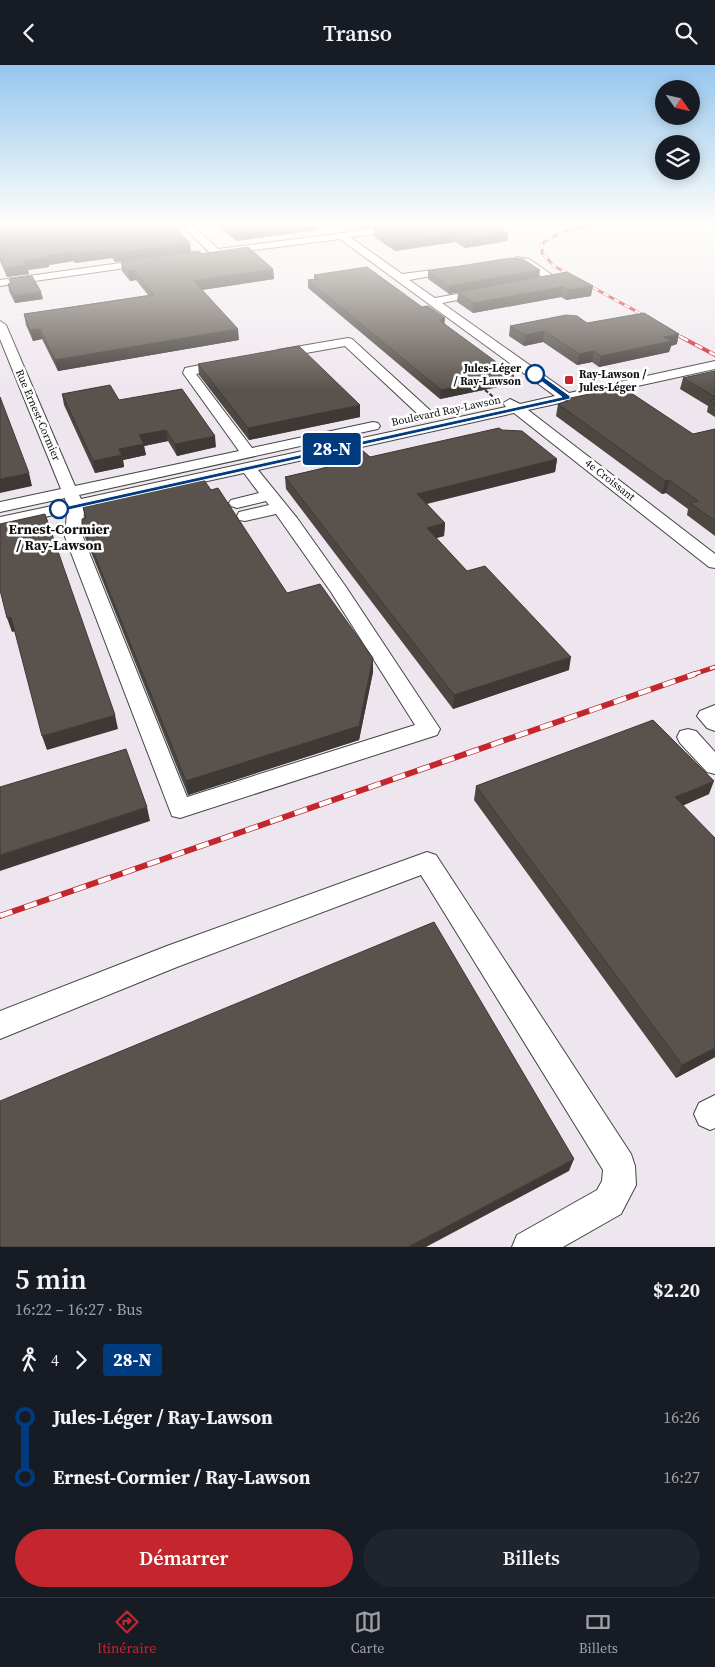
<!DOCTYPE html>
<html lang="fr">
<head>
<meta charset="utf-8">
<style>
  body { margin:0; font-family:"Source Serif 4",serif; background:#20242c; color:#f1f3f6; height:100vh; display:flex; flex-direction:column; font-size:19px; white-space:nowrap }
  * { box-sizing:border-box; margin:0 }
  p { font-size:16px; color:#9ea1a6 }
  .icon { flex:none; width:28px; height:28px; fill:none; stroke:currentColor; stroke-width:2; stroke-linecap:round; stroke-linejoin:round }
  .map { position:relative; height:1182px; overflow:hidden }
  .details { display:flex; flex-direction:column; background:#171b24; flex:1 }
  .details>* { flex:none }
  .badge { padding:0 10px; border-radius:4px; font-size:18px; line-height:32px }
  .needle { width:32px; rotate:124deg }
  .buttons { position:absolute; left:655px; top:15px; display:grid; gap:10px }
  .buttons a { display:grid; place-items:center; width:45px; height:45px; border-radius:50%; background:#171b24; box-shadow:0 2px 12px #0003; font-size:25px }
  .map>.badge { position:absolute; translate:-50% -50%; box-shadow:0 0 0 2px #fff }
  .legs { display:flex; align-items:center; gap:8px; height:55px; padding:0 15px; font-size:16px }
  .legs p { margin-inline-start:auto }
  .summary { display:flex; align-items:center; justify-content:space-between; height:85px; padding:0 15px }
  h1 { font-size:28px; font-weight:600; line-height:38px }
  .button { display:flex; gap:10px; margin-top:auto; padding:10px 15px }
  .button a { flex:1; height:58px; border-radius:30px; background:#c4262e; color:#fff; font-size:20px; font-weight:600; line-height:58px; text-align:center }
  .button a+a { background:#20242c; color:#f1f3f6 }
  ul { padding:0 15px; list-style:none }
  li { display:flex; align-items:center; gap:18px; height:60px; font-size:19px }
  li i { display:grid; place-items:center; width:8px; height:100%; margin:0 6px; background:currentColor }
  li i::after { content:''; width:12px; height:12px; margin:-6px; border:4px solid; border-radius:50%; background:#171b24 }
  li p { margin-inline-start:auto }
  li:first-child i { background:linear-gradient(#0000 50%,currentColor 0) }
  li:last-child i { background:linear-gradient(currentColor 50%,#0000 0) }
  header { display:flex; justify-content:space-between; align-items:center; height:65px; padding:0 15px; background:#171b24; font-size:22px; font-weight:600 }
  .menu { display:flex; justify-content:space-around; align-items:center; height:70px; border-top:1px solid #363941; background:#171b24; font-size:14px; color:#9ea1a6 }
  .menu a { display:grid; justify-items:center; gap:2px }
  .menu .on { color:#c4262e }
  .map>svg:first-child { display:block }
</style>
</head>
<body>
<header><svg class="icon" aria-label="back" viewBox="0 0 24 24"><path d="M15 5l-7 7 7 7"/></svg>Transo<svg class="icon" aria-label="search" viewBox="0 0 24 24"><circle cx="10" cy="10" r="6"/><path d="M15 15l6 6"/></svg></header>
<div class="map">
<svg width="715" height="1182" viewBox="0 0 715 1182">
  <rect width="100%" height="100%" fill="#fffdf5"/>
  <path fill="#eee6ef" d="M0 160H715V1182H0Z"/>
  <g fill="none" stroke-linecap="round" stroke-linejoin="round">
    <g stroke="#444" stroke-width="2">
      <path id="minor" d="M182 160H192L218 184 406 160H428L424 163 350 172 402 209 457 202 458 204 457 206 409 215 435 233 484 224 488 225 489 227 488 229 442 238 569 328 715 296V304L528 345 715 489V503L709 502 514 348 258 405 297 453 346 522 440 664 437 670 180 753 172 751 65 472 67 447 0 462V452L66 438 65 433 0 447V437L61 424 0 274V256L6 260 75 421 239 386 183 308 185 303 225 295 231 299 230 302 196 309 252 383 373 357 378 358 380 361 378 364 373 365 79 430 81 434 506 342 503 338 510 334 520 339 555 331 340 174 215 190 211 189ZM244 408 259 428 231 435 229 438 231 441 237 443 266 436 269 440 239 447 237 451 239 455 245 456 276 449 331 527 415 660 187 732 83 472 84 443Z
        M517 192 529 194 558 214 553 217 531 219 530 217 531 215 543 212 522 199 513 197 512 195Z
        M149 194 153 195V199L0 221V215Z
        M348 273 352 274 432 347 434 350 432 353H422L345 281 278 293 272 289 278 285Z
        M715 640V666L707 663 697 651 700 646Z
        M688 664 696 666 715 687V709L707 707 680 678 677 672 680 666Z
        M427 787 436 790 631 1089 635 1101 636 1120 621 1149 563 1182H512L517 1170 597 1125 602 1116 603 1105 421 810 177 902 0 974V946L167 881Z
        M715 1030V1063L710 1065 699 1060 694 1049 699 1038Z"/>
    </g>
    <path stroke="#333" stroke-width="2" stroke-dasharray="4 2" stroke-linecap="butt" d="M485 325 497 335"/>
    <use href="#minor" fill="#fff" fill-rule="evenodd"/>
    <g stroke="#c4262e" stroke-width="3">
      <path id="rail-far3" d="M611 160C587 162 562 162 542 179V188L554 201 652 255
        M667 264 683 273"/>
    </g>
    <g stroke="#c4262e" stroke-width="4">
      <path id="rail-far2" d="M681 272 715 290"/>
    </g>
    <g stroke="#c4262e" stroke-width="5">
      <path id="rail-far1" d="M691 610 715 602"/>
    </g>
    <g stroke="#c4262e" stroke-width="6">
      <path id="rail" d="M0 851 695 609"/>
    </g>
    <use href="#rail-far3" stroke="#fff" stroke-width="2" stroke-dasharray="6" stroke-linecap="butt"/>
    <use href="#rail-far2" stroke="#fff" stroke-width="2.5" stroke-dasharray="8" stroke-linecap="butt"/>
    <use href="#rail-far1" stroke="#fff" stroke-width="3" stroke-dasharray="10" stroke-linecap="butt"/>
    <use href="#rail" stroke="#fff" stroke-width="4.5" stroke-dasharray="13" stroke-linecap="butt"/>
  </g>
  <path fill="#4d4742" d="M0 160 15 162 191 187 115 197 112 193 75 198 74 196 49 200V202L28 205 29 209 7 212 0 196Z
    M217 160H317V165L236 176Z
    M356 160H396L362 164Z
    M374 163 508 168 507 176 465 183 455 177 395 186 374 172Z
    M201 189 273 204 274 214 202 225 239 275 58 306 42 274 33 276 26 260 24 249 148 230 136 215 130 216 122 206 121 197Z
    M428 206 539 212 591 231 566 235 561 232 473 248 457 237 458 227 470 225 449 229 428 214Z
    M314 210 422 242 445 253 444 258 513 319 440 334 308 223V215L314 214Z
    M9 214 43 234 15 238 9 226 8 219 10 218Z
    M587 258 677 279 671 281 669 287 599 302 592 297 577 300 543 277 524 281 509 271 510 261Z
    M198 299 360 352 249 375 199 310Z
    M715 306V352L707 347 708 341 680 324 683 313Z
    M62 329 119 335 216 382 177 391 168 376 144 381 146 390 123 395 124 402 95 408 64 340Z
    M566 334 693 369 715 364V471L687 450 688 444 666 428 662 429 556 351 558 339 565 336Z
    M502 365 557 394 555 407 427 439 445 458 444 471 436 473 467 506 569 605 453 644 286 424 285 412 326 402V393L370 392Z
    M211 425 287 528 373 607 359 675 188 730 85 472 82 459 85 453 83 442Z
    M476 721 709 729 683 740 715 992 676 1013 474 735Z"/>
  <path fill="#3f3936" d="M291 160H317V165L236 176 235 167Z
    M362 160H396L362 164Z
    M508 168 507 176 465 183 466 174Z
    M456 169 455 177 395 186V178Z
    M190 178 191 187 115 197 114 188Z
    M110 184 112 193 75 198 73 189Z
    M72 187 74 196 49 200V202L28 205 29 209 7 212 5 203 24 196 46 191Z
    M273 204 274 214 195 226 194 216Z
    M134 205 136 215 130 216 128 206Z
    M540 205 539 212 449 229V221Z
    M593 221 591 231 566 235 568 225Z
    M562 222 561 232 473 248 474 238Z
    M41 227 43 234 15 238 14 231Z
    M445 253 444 262 439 255Z
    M40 264 42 274 33 276 30 265Z
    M238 264 239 275 58 306 55 295Z
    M544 266 543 277 524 281 525 270Z
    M679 269 677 279 671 281 669 287 599 302 601 291 664 272Z
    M594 286 592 297 577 300 579 289Z
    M514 310 513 319 440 334 441 325Z
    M360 340V352L249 375 248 363Z
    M166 365 168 376 144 381 146 390 123 395 124 402 95 408 93 396 139 370Z
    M215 371 216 382 177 391 175 379Z
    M557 394 555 407 416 441 417 429Z
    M29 408 32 421 0 428V414Z
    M669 415 666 428 662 429 665 416Z
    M445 458 444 471 426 476 427 463Z
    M11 552 16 566 12 567 7 553Z
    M571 592 569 605 453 644 454 630Z
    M373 593V607L359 675 188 730 186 716Z
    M115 650 118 664 47 685 42 671Z
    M714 716 709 729 671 746 675 732Z
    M147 742 150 756 0 806V790Z
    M715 983V992L676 1013 682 1000Z
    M574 1094 569 1106 426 1182H408Z"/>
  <path fill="#5a524d" stroke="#3f3936" d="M0 160H14L15 162 32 160H173L190 178 114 188 110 184 73 189 72 187 46 191 47 193 24 196 27 200 5 203 0 192Z
    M227 160H291L235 167Z
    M402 160H493L508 168 466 174 456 169 395 178 374 163Z
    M248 182 273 204 194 216 238 264 55 295 40 264 30 265 24 249 154 230 134 205 128 206 121 197 199 186 201 189Z
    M511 193 523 194 540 205 449 221 428 206Z
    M367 202 422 242 428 241 445 253 439 255 514 310 441 325 308 215 319 214 314 210Z
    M567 207 593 221 568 225 562 222 474 238 458 227Z
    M32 211 41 227 14 231 8 219 11 218 9 214Z
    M644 248 679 269 664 272 672 276 601 291 594 286 579 289 544 266 525 270 510 261 566 250 577 251 587 258Z
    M299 281 360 340 248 363 198 299Z
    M715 306V332L683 313Z
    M110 320 119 335 182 324 215 371 175 379 166 365 139 370 144 379 119 384 122 390 93 396 62 329Z
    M622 322 693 369 715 364V456L690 438 698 436 669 415 665 416 558 339 568 336 566 334Z
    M0 332 29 408 0 414Z
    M715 334V339L710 336Z
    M499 363 502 365 522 366 557 394 417 429 445 458 427 463 467 506 485 501 571 592 454 630 285 412 333 401 326 393 362 385 370 392Z
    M204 415 211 425 218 423 287 528 320 519 373 593 359 661 186 716 82 459V454L86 453 83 442Z
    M45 449 115 650 42 671 11 552 7 553 0 525V459Z
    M653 655 714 716 675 732 715 773V983L682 1000 476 721Z
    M126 684 147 742 0 790V722Z
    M434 857 574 1094 408 1182H0V1036Z"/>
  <linearGradient id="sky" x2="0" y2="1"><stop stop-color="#95c6ee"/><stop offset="0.49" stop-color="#fffefa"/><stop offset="1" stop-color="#fffefa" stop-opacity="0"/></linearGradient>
  <rect width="715" height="325" fill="url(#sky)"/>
  <path fill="#003b80" stroke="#fff" d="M533 308H538L570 331V334L59 447 55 444 562 332 533 310Z"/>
  <g fill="#fff" stroke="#003b80" stroke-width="2.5">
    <circle cx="535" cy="309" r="9"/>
    <circle cx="59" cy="444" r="9"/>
  </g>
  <rect fill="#c4262e" stroke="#fff" stroke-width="2" x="564" y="310" width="10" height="10" rx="2.5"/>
  <g text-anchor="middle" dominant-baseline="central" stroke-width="5" stroke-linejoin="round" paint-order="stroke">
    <g font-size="11" font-weight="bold" fill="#111" stroke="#fff" text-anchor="end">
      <text x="521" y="303">Jules-Léger<tspan x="521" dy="13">/ Ray-Lawson</tspan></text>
    </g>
    <g font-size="11" font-weight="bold" fill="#111" stroke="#fff" text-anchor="start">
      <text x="579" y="309">Ray-Lawson /<tspan x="579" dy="13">Jules-Léger</tspan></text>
    </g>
    <g font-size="11" fill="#111" stroke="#fff">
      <text transform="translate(446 346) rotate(-12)">Boulevard Ray-Lawson</text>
      <text transform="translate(38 350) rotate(67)">Rue Ernest-Cormier</text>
      <text transform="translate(610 415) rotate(38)">4e Croissant</text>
    </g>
    <g font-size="14" font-weight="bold" fill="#111" stroke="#fff">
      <text x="59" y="464">Ernest-Cormier<tspan x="59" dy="16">/ Ray-Lawson</tspan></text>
    </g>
  </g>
</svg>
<div class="buttons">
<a><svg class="needle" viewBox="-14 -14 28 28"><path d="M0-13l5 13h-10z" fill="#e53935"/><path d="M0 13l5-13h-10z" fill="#9ea1a6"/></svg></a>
<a><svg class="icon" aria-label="layers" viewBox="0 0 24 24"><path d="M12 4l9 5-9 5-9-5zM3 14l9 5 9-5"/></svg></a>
</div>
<b class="badge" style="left:332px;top:384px;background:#003b80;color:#fff">28-N</b>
</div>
<section class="details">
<div class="summary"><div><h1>5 min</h1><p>16:22 – 16:27 · Bus</p></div><b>$2.20</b></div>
<div class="legs"><svg class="icon" aria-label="walk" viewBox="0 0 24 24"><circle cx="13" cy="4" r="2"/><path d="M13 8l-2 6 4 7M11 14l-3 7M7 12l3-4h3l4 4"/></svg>4<svg class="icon" aria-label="forward" viewBox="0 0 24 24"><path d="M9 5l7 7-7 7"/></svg><b class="badge" style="background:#003b80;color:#fff">28-N</b></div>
<ul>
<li><i style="color:#003b80"></i><b>Jules-Léger / Ray-Lawson</b><p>16:26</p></li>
<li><i style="color:#003b80"></i><b>Ernest-Cormier / Ray-Lawson</b><p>16:27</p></li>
</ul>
<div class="button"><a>Démarrer</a><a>Billets</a></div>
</section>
<nav class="menu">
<a class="on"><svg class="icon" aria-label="directions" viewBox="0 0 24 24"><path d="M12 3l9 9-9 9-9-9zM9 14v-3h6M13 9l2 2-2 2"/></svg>Itinéraire</a>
<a><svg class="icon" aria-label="map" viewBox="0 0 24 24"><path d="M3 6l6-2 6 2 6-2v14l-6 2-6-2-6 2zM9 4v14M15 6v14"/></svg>Carte</a>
<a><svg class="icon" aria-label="tickets" viewBox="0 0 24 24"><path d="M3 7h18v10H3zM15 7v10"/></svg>Billets</a>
</nav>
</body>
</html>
